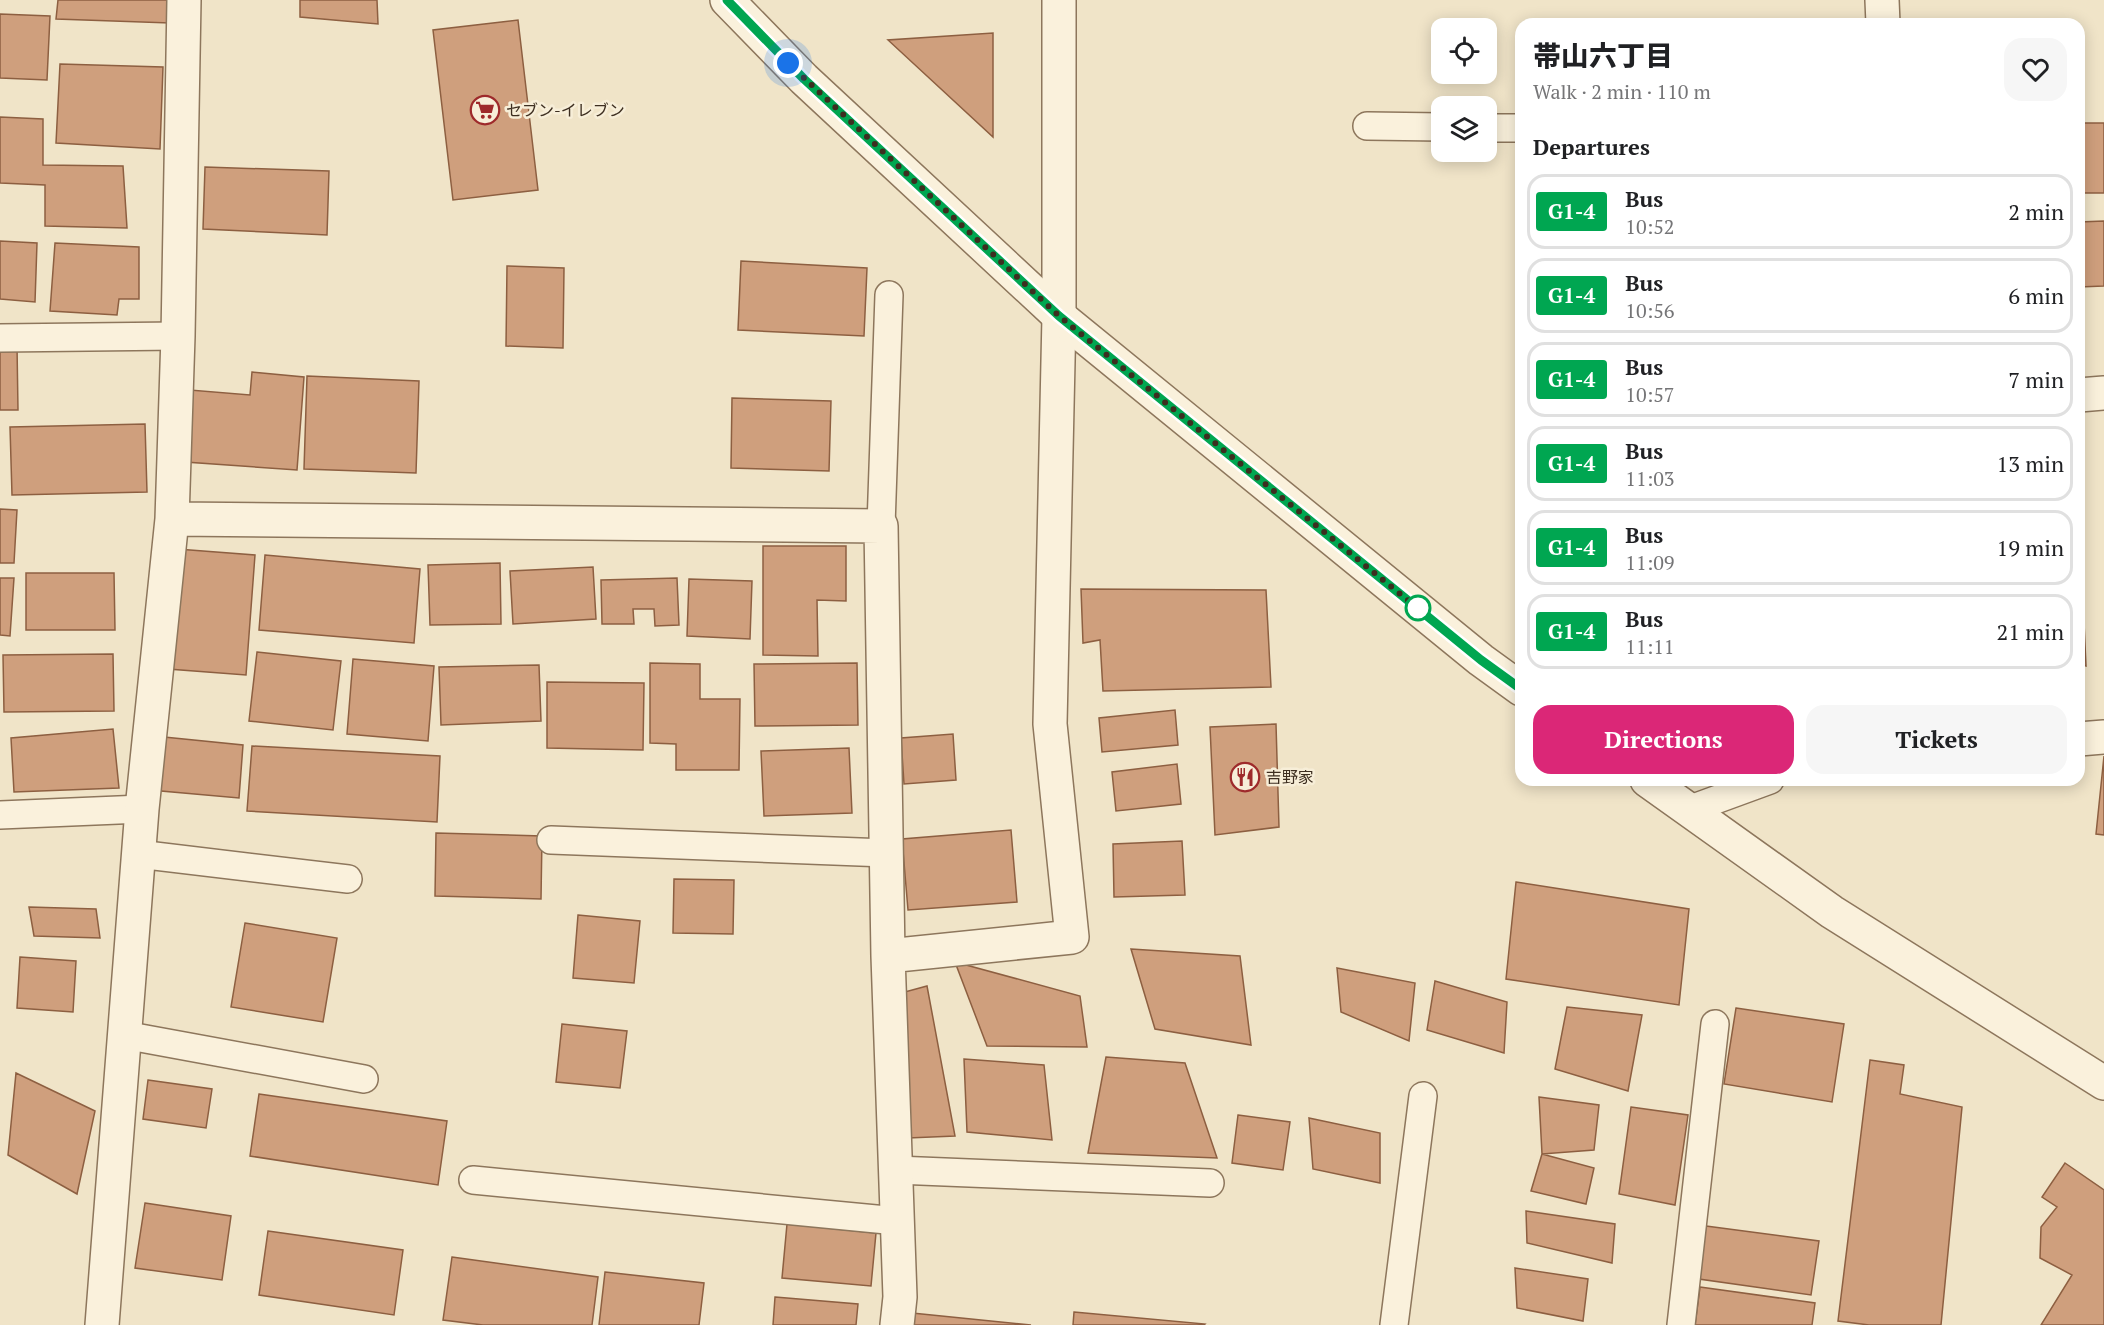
<!DOCTYPE html>
<html lang="en">
<head>
<meta charset="utf-8">
<style>
  body { margin:0; font-family:"PT Serif","Noto Sans JP",serif; background:#f6f6f6; color:#202124; height:100vh; display:flex; flex-direction:column; font-size:22px; white-space:nowrap }
  * { box-sizing:border-box; margin:0 }
  p { font-size:20px; color:#757577 }
  .icon { flex:none; width:33px; height:33px; fill:none; stroke:currentColor; stroke-width:2; stroke-linecap:round; stroke-linejoin:round }
  .map { position:relative; flex:1; overflow:hidden }
  .panel { position:absolute; left:1515px; top:18px; width:570px; height:768px; display:flex; flex-direction:column; background:#fff; border-radius:18px; box-shadow:0 3px 15px #0003 }
  .panel>* { flex:none }
  .badge { padding:0 12px; border-radius:4px; font-size:21px; line-height:39px }
  .tools { position:absolute; left:1431px; top:18px; display:grid; gap:12px }
  .tools a { display:grid; place-items:center; width:66px; height:66px; border-radius:12px; background:#fff; box-shadow:0 3px 15px #0003; font-size:30px }
  .you { position:absolute; width:30px; height:30px; margin:-15px; border:4px solid #fff; border-radius:50%; background:#1a73e8; box-shadow:0 0 0 9px #1a73e833 }
  .map>.badge { position:absolute; translate:-50% -50%; box-shadow:0 0 0 3px #fff }
  h2 { padding:0 18px; font-size:22px; line-height:54px }
  .round { display:grid; place-items:center; flex:none; width:63px; height:63px; border-radius:18px; background:#f6f6f6 }
  .summary { display:flex; align-items:center; justify-content:space-between; height:102px; padding:0 18px }
  h1 { font-size:28px; font-weight:800; line-height:45px }
  .primary-button { display:flex; gap:12px; margin-top:auto; padding:12px 18px }
  .primary-button a { flex:1; height:69px; border-radius:18px; background:#db2777; color:#fff; font-size:24px; font-weight:800; line-height:69px; text-align:center }
  .primary-button a+a { background:#f6f6f6; color:#202124 }
  ul { padding:0; list-style:none }
  li { display:flex; align-items:center; gap:18px; height:75px; margin:0 12px 9px; padding:0 6px; border:3px solid #e0e0e0; border-radius:18px }
  li div { flex:1 }
  li b { display:block; font-size:22px }
  li em { font-style:normal }
  li .badge { min-width:66px; font-weight:700; text-align:center }
  .map>svg:first-child { display:block }
</style>
</head>
<body>
<div class="map">
<svg width="2104" height="1325" viewBox="0 0 2104 1325">
  <rect width="100%" height="100%" fill="#f0e4c8"/>
  <path fill="#cf9f7d" stroke="#8d5f41" stroke-width="1.5" d="M58 0H170V23L56 19Z
    M300 0H377L378 24 300 17Z
    M0 14 50 16 47 80 0 78Z
    M518 20 538 190 453 200 433 30Z
    M993 33V137L888 40Z
    M60 64 163 67 160 149 56 143Z
    M0 117 43 119V165L123 166 127 228 45 226V185L0 183Z
    M2079 123H2104V193H2079Z
    M205 167 329 171 327 235 203 229Z
    M2104 221V286L2079 287V222Z
    M0 241 37 243 35 302 0 299Z
    M55 243 139 247V299H119L117 315 50 311Z
    M741 261 867 268 864 336 738 330Z
    M507 266 564 268 563 348 506 346Z
    M17 345 18 410H0V346Z
    M252 372 304 377 297 470 185 462 190 390 250 395Z
    M307 376 419 381 416 473 304 469Z
    M732 398 831 401 829 471 731 468Z
    M145 424 147 492 12 495 10 427Z
    M0 509 17 510 14 563H0Z
    M763 546H846V601L817 600 818 656 763 655Z
    M177 549 255 555 246 675 168 669Z
    M265 555 420 569 414 643 259 630Z
    M500 563 501 624 430 625 428 565Z
    M593 567 596 619 513 624 510 571Z
    M26 573H114L115 630H26Z
    M0 578H14L10 636 0 635Z
    M677 578 679 625 655 626 654 609H633L634 624H602L601 580Z
    M689 579 752 581 750 639 687 636Z
    M2079 579H2082L2086 666 2079 664Z
    M1081 589 1266 590 1271 687 1103 691 1100 640 1083 643Z
    M257 652 341 661 333 730 249 721Z
    M113 654 114 711 4 712 3 655Z
    M353 659 434 666 428 741 347 734Z
    M650 663 700 664V699H740L739 770H676V744L650 743Z
    M857 663 858 725 755 726 754 664Z
    M539 665 541 721 441 725 439 667Z
    M547 682 644 683 643 750 547 748Z
    M1175 710 1178 745 1102 752 1099 718Z
    M1276 724 1279 827 1215 835 1210 727Z
    M113 729 119 788 14 792 11 738Z
    M953 734 956 780 904 784 901 738Z
    M154 736 243 745 239 798 150 790Z
    M252 746 440 756 437 822 247 811Z
    M849 748 852 813 764 816 761 751Z
    M2104 756V835L2096 834Z
    M1177 764 1181 804 1116 811 1112 772Z
    M1011 830 1017 902 908 910 902 839Z
    M436 833 542 836 541 899 435 896Z
    M1182 841 1185 895 1114 897 1113 844Z
    M674 879 734 880 733 934 673 933Z
    M1516 882 1689 909 1679 1005 1506 979Z
    M29 907 96 909 100 938 34 936Z
    M578 915 640 921 634 983 573 978Z
    M245 923 337 938 323 1022 231 1007Z
    M1131 949 1240 956 1251 1045 1155 1029Z
    M20 957 76 961 73 1012 17 1008Z
    M955 962 1080 996 1087 1047 987 1046Z
    M1337 968 1415 983 1409 1041 1341 1012Z
    M1435 981 1507 1002 1504 1053 1427 1030Z
    M927 986 955 1136 908 1138 901 993Z
    M1567 1007 1642 1015 1628 1091 1555 1069Z
    M1736 1008 1844 1024 1832 1102 1724 1084Z
    M562 1024 627 1031 620 1088 556 1082Z
    M1106 1057 1185 1063 1217 1158 1088 1153Z
    M964 1059 1044 1065 1052 1140 967 1132Z
    M1870 1060 1904 1065 1900 1094 1962 1107 1941 1325H1869L1838 1321Z
    M16 1073 95 1111 77 1194 8 1155Z
    M148 1080 212 1089 206 1128 143 1119Z
    M259 1094 447 1121 438 1185 250 1156Z
    M1539 1097 1599 1105 1594 1150 1542 1154Z
    M1631 1107 1688 1115 1675 1205 1619 1194Z
    M1238 1115 1290 1122 1283 1170 1232 1163Z
    M1309 1118 1380 1133V1183L1313 1169Z
    M1542 1154 1594 1168 1586 1204 1531 1191Z
    M2065 1163 2104 1190V1325H2041L2072 1275 2040 1258 2041 1227 2057 1207 2042 1197Z
    M145 1203 231 1216 222 1280 135 1268Z
    M1526 1211 1615 1224 1612 1263 1527 1243Z
    M787 1224 876 1233 871 1286 782 1278Z
    M1706 1226 1819 1241 1811 1295 1699 1279Z
    M268 1231 403 1250 394 1315 259 1295Z
    M452 1257 598 1277 592 1325H483L443 1320Z
    M1515 1268 1588 1279 1583 1321 1517 1308Z
    M605 1272 704 1283 699 1325H599Z
    M1700 1287 1815 1303 1812 1325H1695Z
    M775 1297 858 1304 856 1325H773Z
    M1074 1312 1205 1324 1204 1325H1073Z
    M912 1313 1031 1325H911Z"/>
  <g fill="none" stroke-linecap="round" stroke-linejoin="round">
    <g stroke="#8d765c" stroke-width="30">
      <path id="service" d="M1367 126 1442 127
        M1486 128H1521
        M0 338 178 336
        M881 526 889 295
        M1688 810 1770 780
        M0 815 142 809
        M551 840 886 853
        M138 854 348 879
        M124 1035 364 1079
        M896 1170 1210 1183
        M473 1180 897 1221
        M1394 1325 1423 1096
        M1681 1325 1715 1024"/>
    </g>
    <g stroke="#8d765c" stroke-width="36">
      <path id="minor" d="M1882 0 1883 24
        M2079 395 2104 393
        M172 519 881 526 888 956
        M2079 739 2104 737
        M102 1325 142 809 172 519 178 336 184 0
        M897 1325 900 1297 888 956 1072 937 1050 724 1059 316V0"/>
    </g>
    <g stroke="#8d765c" stroke-width="36">
      <path id="tertiary" d="M727 0 804 79 1059 316 1481 660 1521 689
        M1647 780 1832 912 2104 1083"/>
    </g>
    <use href="#service" stroke="#faf1dc" stroke-width="27"/>
    <use href="#minor" stroke="#faf1dc" stroke-width="33"/>
    <use href="#tertiary" stroke="#faf1dc" stroke-width="33"/>
  </g>
  <g fill="none" stroke-linecap="round" stroke-linejoin="round">
    <g stroke="#fff" stroke-width="14">
      <path id="line" d="M727 0 804 79 1059 316 1481 660 1521 689"/>
    </g>
    <use href="#line" stroke="#00a651" stroke-width="9"/>
    <path stroke="#3d2e20" stroke-width="6" stroke-dasharray="0 10.8" d="M788 63 1059 316 1426 615 1418 608"/>
  </g>
  <defs>
    <g id="supermarket-ring" transform="scale(1.5)"><circle r="9.5" fill="#f7eed8" stroke="#9e2a2b" stroke-width="1.5"/><path d="M-6-5.5h2.5l.6 2H6L4.5 2H-2.5L-4.4-4H-6ZM-1.5 3.2a1.3 1.3 0 1 0 .1 0ZM3 3.2a1.3 1.3 0 1 0 .1 0Z" fill="#9e2a2b"/></g>
    <g id="restaurant-ring" transform="scale(1.5)"><circle r="9.5" fill="#f7eed8" stroke="#9e2a2b" stroke-width="1.5"/><path d="M-5-6h1v4h1v-4h1v4h1v-4h1v5L-1.5 .5V6h-2V.5L-5-1ZM5-6V6H3V1.5H1.5Q1.5-4 5-6Z" fill="#9e2a2b"/></g>
  </defs>
  <g fill-rule="evenodd">
    <use href="#supermarket-ring" x="485" y="110"/>
    <use href="#restaurant-ring" x="1245" y="777"/>
  </g>
  <circle fill="#fff" stroke="#00a651" stroke-width="3" cx="1418" cy="608" r="12"/>
  <g text-anchor="middle" dominant-baseline="central" stroke-width="5" stroke-linejoin="round" paint-order="stroke">
    <g font-size="16" fill="#3d2e20" stroke="#f7eed8" text-anchor="start">
      <text x="506" y="110">セブン-イレブン</text>
      <text x="1266" y="777">吉野家</text>
    </g>
  </g>
</svg>
<div class="tools">
<a><svg class="icon" aria-label="locate" viewBox="0 0 24 24"><circle cx="12" cy="12" r="6"/><path d="M12 2v4M12 18v4M2 12h4M18 12h4"/></svg></a>
<a><svg class="icon" aria-label="layers" viewBox="0 0 24 24"><path d="M12 4l9 5-9 5-9-5zM3 14l9 5 9-5"/></svg></a>
</div>
<div class="you" style="left:788px;top:63px"></div>
<section class="panel">
<div class="summary"><div><h1>帯山六丁目</h1><p>Walk · 2 min · 110 m</p></div><a class="round"><svg class="icon" aria-label="heart" viewBox="0 0 24 24"><path d="M12 20l-8-8c-3-5 5-10 8-4 3-6 11-1 8 4z"/></svg></a></div>
<h2>Departures</h2>
<ul>
<li><span class="badge" style="background:#00a651;color:#fff">G1-4</span><div><b>Bus</b><p>10:52</p></div><em>2 min</em></li>
<li><span class="badge" style="background:#00a651;color:#fff">G1-4</span><div><b>Bus</b><p>10:56</p></div><em>6 min</em></li>
<li><span class="badge" style="background:#00a651;color:#fff">G1-4</span><div><b>Bus</b><p>10:57</p></div><em>7 min</em></li>
<li><span class="badge" style="background:#00a651;color:#fff">G1-4</span><div><b>Bus</b><p>11:03</p></div><em>13 min</em></li>
<li><span class="badge" style="background:#00a651;color:#fff">G1-4</span><div><b>Bus</b><p>11:09</p></div><em>19 min</em></li>
<li><span class="badge" style="background:#00a651;color:#fff">G1-4</span><div><b>Bus</b><p>11:11</p></div><em>21 min</em></li>
</ul>
<div class="primary-button"><a>Directions</a><a>Tickets</a></div>
</section>
</div>
</body>
</html>
